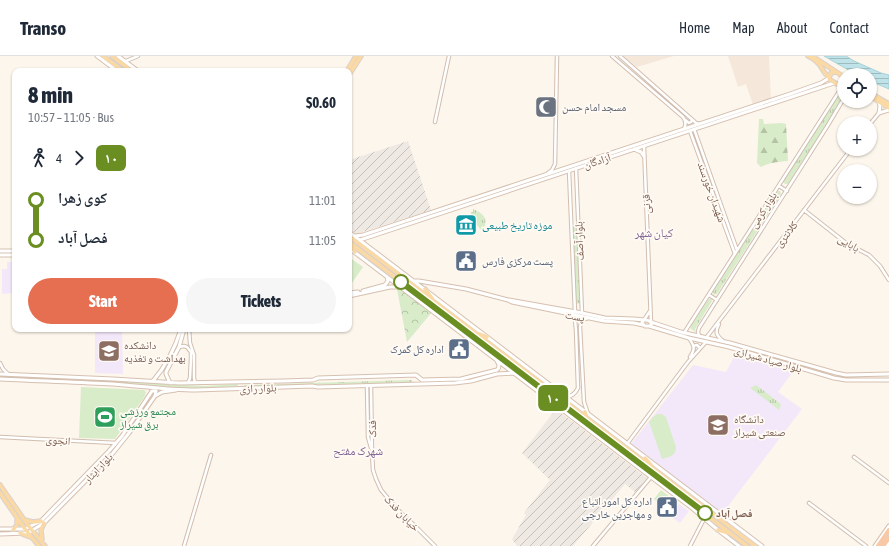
<!DOCTYPE html>
<html lang="en">
<head>
<meta charset="utf-8">
<style>
  body { margin:0; font-family:"Asap Condensed","Noto Naskh Arabic",sans-serif; background:#f6f6f7; color:#1f2937; height:100vh; display:flex; flex-direction:column; font-size:15px; white-space:nowrap }
  * { box-sizing:border-box; margin:0 }
  p { font-size:13px; color:#747a83 }
  .icon { flex:none; width:22px; height:22px; fill:none; stroke:currentColor; stroke-width:2; stroke-linecap:round; stroke-linejoin:round }
  .map { position:relative; flex:1; overflow:hidden }
  .sheet { position:absolute; left:12px; top:12px; width:340px; height:264px; display:flex; flex-direction:column; background:#fff; border-radius:8px; box-shadow:0 1px 3px #0004 }
  .sheet>* { flex:none }
  .badge { padding:0 8px; border-radius:6px; font-size:14px; line-height:26px }
  .buttons { position:absolute; left:837px; top:12px; display:grid; gap:8px }
  .buttons a { display:grid; place-items:center; width:40px; height:40px; border-radius:50%; background:#fff; box-shadow:0 1px 3px #0004; font-size:20px }
  .map>.badge { position:absolute; translate:-50% -50%; box-shadow:0 0 0 2px #fff }
  .legs { display:flex; align-items:center; gap:6px; height:44px; padding:0 16px; font-size:13px }
  .legs p { margin-inline-start:auto }
  .head { display:flex; align-items:center; justify-content:space-between; height:68px; padding:0 16px }
  h1 { font-size:22px; font-weight:800; line-height:30px }
  .action { display:flex; gap:8px; margin-top:auto; padding:8px 16px }
  .action a { flex:1; height:46px; border-radius:24px; background:#e76f51; color:#fff; font-size:16px; font-weight:800; line-height:46px; text-align:center }
  .action a+a { background:#f6f6f7; color:#1f2937 }
  ul { padding:0 16px; list-style:none }
  li { display:flex; align-items:center; gap:14px; height:40px; font-size:15px }
  li i { display:grid; place-items:center; width:6px; height:100%; margin:0 5px; background:currentColor }
  li i::after { content:''; width:10px; height:10px; margin:-5px; border:3px solid; border-radius:50%; background:#fff }
  li p { margin-inline-start:auto }
  li:first-child i { background:linear-gradient(#0000 50%,currentColor 0) }
  li:last-child i { background:linear-gradient(currentColor 50%,#0000 0) }
  header { display:flex; align-items:center; gap:24px; box-sizing:border-box; height:56px; padding:0 20px; background:#fff; border-bottom:1px solid #e0e1e3 }
  header strong { font-size:19px }
  nav { display:flex; gap:22px; margin-inline-start:auto; font-size:14px }
  .map>svg:first-child { display:block }
</style>
</head>
<body>
<header>
<strong>Transo</strong>
<nav><a>Home</a><a>Map</a><a>About</a><a>Contact</a></nav>
</header>
<div class="map">
<svg width="889" height="490" viewBox="0 0 889 490">
  <defs>
    <pattern id="industrial-furrows" width="10" height="10" patternUnits="userSpaceOnUse"><rect width="10" height="10" fill="#efe9e4"/><path d="M-1 1l2-2M0 10L10 0M9 11l2-2" fill="none" stroke="#c7c0bb"/></pattern>
    <pattern id="grass-tufts" width="24" height="20" patternUnits="userSpaceOnUse"><rect width="24" height="20" fill="#d8ecc9"/><path d="M3 7l-1-3M5 7V3M7 7l1-3M15 17l-1-3M17 17v-4M19 17l1-3" fill="none" stroke="#b4c2a5"/></pattern>
    <pattern id="forest-firs" width="22" height="20" patternUnits="userSpaceOnUse"><rect width="22" height="20" fill="#d8ecc9"/><path d="M5 1l3.5 6h-7zM16 11l3.5 6h-7z" fill="#b4c2a5"/></pattern>
    <pattern id="park-crowns" width="20" height="18" patternUnits="userSpaceOnUse"><rect width="20" height="18" fill="#d8ecc9"/><path d="M2 6a3 3 0 1 1 6 0M12 15a3 3 0 1 1 6 0" fill="none" stroke="#b4c2a5"/></pattern>
    <pattern id="water-rules" width="6" height="5" patternUnits="userSpaceOnUse"><rect width="6" height="5" fill="#bfe3e8"/><path d="M0 2.5h6" fill="none" stroke="#a0bbbe"/></pattern>
  </defs>
  <rect width="100%" height="100%" fill="#fdf6ec"/>
  <path fill="#f5e8da" d="M623 0H674L637 11Z
    M728 0H769L771 43 753 49 746 28 738 31Z"/>
  <path fill="url(#industrial-furrows)" d="M408 85 431 154 356 178 349 173V104Z
    M556 353 647 422 635 436 625 428 573 490H517L512 483 526 459 524 457 550 424 522 397Z"/>
  <path fill="#f3e8fa" d="M12 202H15V237L2 238V213H7V206H12Z
    M100 273H122L123 318 95 317V274Z
    M735 299 795 313 778 336 802 353 722 458 631 388 693 309 726 316Z
    M679 448 689 455 680 467 670 460Z"/>
  <path fill="url(#grass-tufts)" d="M841 34 844 35V41L788 128H785L783 125Z
    M778 135H780L781 138 717 238 714 239 713 237V235L777 136Z
    M473 153C485 158 489 164 482 175L477 169C477 165 475 161 471 160V156H473Z
    M574 169 577 171 580 247 577 248 576 247 572 171Z
    M709 243H711L712 245 695 273 696 276 691 273 690 270 708 244Z
    M411 324H412V326L244 331V329H246Z
    M117 325 183 329 205 330 237 328 238 329V330L219 332H181L117 328 116 326Z
    M756 329 781 348 779 354 750 332Z"/>
  <path fill="url(#forest-firs)" d="M759 63H763L764 68 782 67 786 68 788 105C777 106 771 106 761 111L757 107Z"/>
  <path fill="url(#park-crowns)" d="M397 233H402L432 256 407 286Z"/>
  <path fill="#d8ecc9" d="M349 201 363 211 352 227 349 225Z
    M81 331 144 334 146 336 145 340 115 383 79 382Z
    M657 358H662L666 361 676 391C676 400 669 401 662 403L649 366 653 361Z
    M661 434 674 444 670 450 664 445 661 449 654 443Z"/>
  <path fill="url(#water-rules)" stroke="#a5d3da" d="M824 0H846L854 5 881 17 889 19V33L870 25V19H857Z"/>
  <g fill="none" stroke-linecap="round" stroke-linejoin="round">
    <g stroke="#d1beb0" stroke-width="4.5">
      <path id="tertiary" d="M612 0 683 61C686 65 686 69 684 73
        M620 0 696 67 699 68
        M126 5 138 0
        M684 63 689 67 691 66 692 64
        M435 66 449 0
        M870 68 879 57
        M694 73 737 194
        M690 75 735 198
        M644 90 651 266
        M576 112 582 257
        M569 115 575 256
        M548 117 552 114 555 108 557 0
        M779 130 787 135
        M804 154 846 187 869 199 880 210 889 224
        M709 239 717 244
        M644 264 650 255
        M719 268C715 276 716 279 722 284
        M189 273 190 287 194 299V322L195 327
        M684 277 842 31
        M699 280 698 276 699 272 828 69 844 42
        M689 282C694 290 696 292 690 301
        M706 282 851 93
        M693 290 697 289 700 292
        M179 291 184 290 187 291 191 296V303L190 322 188 327
        M0 307 3 313 8 318
        M367 330 368 381 371 392
        M371 330 372 397 373 414 376 423 381 434 398 454 419 474 435 490
        M566 341C572 340 575 338 578 332L576 274 575 264 571 259
        M588 358 584 346 580 271 581 267 582 264 588 262
        M0 381 116 387
        M627 388 688 306 706 286
        M854 401 889 427
        M809 447 866 490
        M184 490 211 399
        M593 490 651 421
        M690 490 704 463"/>
    </g>
    <g stroke="#d6c0b0" stroke-width="5">
      <path id="secondary" d="M97 0 117 15
        M118 0 138 15
        M879 46 880 50 879 57 889 54
        M634 93 641 96 644 100
        M349 176 762 490
        M355 180 363 179 790 38 821 27 829 22
        M360 184 834 27
        M349 192 692 452 718 474 739 490
        M0 195H15
        M0 199H15
        M414 225H419L466 233 508 244 512 246 604 265 634 267 643 269
        M363 235 385 229 388 225 387 221
        M349 237 358 236
        M349 240 390 231H400
        M509 244 582 257 605 262 634 263 644 264
        M643 264C646 263 648 264 651 266V269L649 270H645L642 267Z
        M651 266 681 276 730 287 836 317 846 319 889 318
        M649 270 689 282 729 291 834 322 846 324H889
        M0 318 113 323 179 327 284 325 313 324 318 322 416 319 422 324 461 323 497 314C501 310 498 307 496 303
        M0 323C38 325 76 326 113 328 141 330 168 334 196 334L312 330 318 331 455 327 471 325 497 318 515 317
        M153 325C166 310 175 292 181 273
        M170 327 166 318V316L179 291 184 273
        M0 473H25L41 465 109 395 122 380 152 335H156L155 340
        M0 478 28 477 44 467 113 397 129 377 155 340 162 336 176 334
        M875 490 889 470
        M887 490 889 487"/>
    </g>
    <g stroke="#dad1cd" stroke-width="5.5">
      <path id="primary" d="M103 0 123 15
        M112 0 132 15
        M808 0C814 3 818 6 821 11 824 15 824 18 829 21
        M812 0 844 21
        M347 15 356 0
        M835 16 831 17 829 22 830 24 844 32
        M349 19 361 0
        M870 37 889 48
        M870 40 889 52
        M349 180 755 490
        M349 186 747 490
        M351 189 355 196
        M425 233 432 242
        M479 278 487 281
        M585 356 587 362
        M645 402 651 409
        M0 429 27 468 45 490
        M0 437 25 473 39 490
        M25 464 33 466 41 465
        M13 474 17 469V464
        M718 474 729 477
        M20 477 30 481
        M42 484 41 474 44 467"/>
    </g>
    <g stroke="#dad1cd" stroke-width="6">
      <path id="trunk" d="M878 490 889 474
        M883 490 889 482"/>
    </g>
    <use href="#tertiary" stroke="#fff" stroke-width="2.5"/>
    <use href="#secondary" stroke="#fff" stroke-width="3"/>
    <use href="#primary" stroke="#fbd9a5" stroke-width="3.5"/>
    <use href="#trunk" stroke="#f9c8a4" stroke-width="4"/>
  </g>
  <g fill="none" stroke-linecap="round" stroke-linejoin="round">
    <g stroke="#fff" stroke-width="9">
      <path id="line-1" d="M401 226 705 457"/>
    </g>
    <use href="#line-1" stroke="#6b8e23" stroke-width="6"/>
  </g>
  <defs>
    <g id="mosque-square" transform="scale(1.15)"><rect x="-9" y="-9" width="18" height="18" rx="4" fill="#6b7280" stroke="#fffaf3"/><path d="M3.5-4.9A6 6 0 1 0 3.5 4.9A5 5 0 1 1 3.5-4.9Z" fill="#fff"/></g>
    <g id="museum-square" transform="scale(1.15)"><rect x="-9" y="-9" width="18" height="18" rx="4" fill="#0f9aa8" stroke="#fffaf3"/><path d="M0-6L6-3V-2H-6V-3ZM-5-1h2V3h-2ZM-1-1h2V3h-2ZM3-1h2V3H3ZM-6 4H6V6H-6Z" fill="#fff"/></g>
    <g id="civic-square" transform="scale(1.15)"><rect x="-9" y="-9" width="18" height="18" rx="4" fill="#5c6f8a" stroke="#fffaf3"/><path d="M-.6-6.5H3V-4.5H.6V-3L4-1V1h2V6H-6V1h2V-1L-.6-3ZM-1.2 2.5V6h2.4V2.5Z" fill="#fff"/></g>
    <g id="university-square" transform="scale(1.15)"><rect x="-9" y="-9" width="18" height="18" rx="4" fill="#8d6e63" stroke="#fffaf3"/><path d="M0-5L7-2L0 1L-7-2ZM-4 1L0 2.5L4 1V4Q0 6-4 4Z" fill="#fff"/></g>
    <g id="stadium-square" transform="scale(1.15)"><rect x="-9" y="-9" width="18" height="18" rx="4" fill="#2e9e5b" stroke="#fffaf3"/><path d="M0-5a6.5 5 0 1 0 0 10a6.5 5 0 1 0 0-10ZM-3.5-1.8h7v3.6h-7Z" fill="#fff"/></g>
  </defs>
  <g fill-rule="evenodd">
    <use href="#mosque-square" x="546" y="51"/>
    <use href="#museum-square" x="466" y="169"/>
    <use href="#civic-square" x="466" y="205"/>
    <use href="#civic-square" x="459" y="293"/>
    <use href="#university-square" x="109" y="295"/>
    <use href="#stadium-square" x="105" y="361"/>
    <use href="#university-square" x="718" y="369"/>
    <use href="#civic-square" x="667" y="451"/>
  </g>
  <g fill="#fff" stroke="#6b8e23" stroke-width="2">
    <circle cx="401" cy="226" r="7"/>
    <circle cx="705" cy="457" r="7"/>
  </g>
  <g text-anchor="middle" dominant-baseline="central" stroke-width="3.5" stroke-linejoin="round" paint-order="stroke">
    <g font-size="11" fill="#5b616d" stroke="#fffaf3" text-anchor="start">
      <text x="562" y="51">مسجد امام حسن</text>
    </g>
    <g font-size="11" fill="#7a5c4d" stroke="#fffaf3">
      <text transform="translate(597 105) rotate(-18)">آزادگان</text>
      <text transform="translate(712 136) rotate(70)">شهیدان خورسند</text>
      <text transform="translate(646 148) rotate(-92)">قرنی</text>
      <text transform="translate(763 154) rotate(-57)">بلوار کرمی</text>
      <text transform="translate(786 178) rotate(-52)">کلانتری</text>
      <text transform="translate(579 185) rotate(-92)">بلوار آصف</text>
      <text transform="translate(849 187) rotate(31)">بابایی</text>
      <text transform="translate(575 260) rotate(11)">پست</text>
      <text transform="translate(768 303) rotate(16)">بلوار صیاد شیرازی</text>
      <text transform="translate(258 332) rotate(-2)">بلوار رازی</text>
      <text transform="translate(372 373) rotate(-91)">فدک</text>
      <text transform="translate(58 384) rotate(4)">انجوی</text>
      <text transform="translate(98 412) rotate(-46)">بلوار ایثار</text>
      <text transform="translate(402 457) rotate(46)">خیابان فدک</text>
    </g>
    <g font-size="11" fill="#0d838f" stroke="#fffaf3" text-anchor="start">
      <text x="482" y="169">موزه تاریخ طبیعی</text>
    </g>
    <g font-size="11" fill="#4e5e75" stroke="#fffaf3" text-anchor="end">
      <text x="482" y="205" text-anchor="start">پست مرکزی فارس</text>
      <text x="444" y="293">اداره کل گمرک</text>
      <text x="652" y="445">اداره کل امور اتباع<tspan x="652" dy="13">و مهاجرین خارجی</tspan></text>
    </g>
    <g font-size="11" fill="#785e54" stroke="#fffaf3" text-anchor="start">
      <text x="124" y="289">دانشکده<tspan x="124" dy="13">بهداشت و تغذیه</tspan></text>
      <text x="734" y="363">دانشگاه<tspan x="734" dy="13">صنعتی شیراز</tspan></text>
    </g>
    <g font-size="11" fill="#27864d" stroke="#fffaf3" text-anchor="start">
      <text x="120" y="355">مجتمع ورزشی<tspan x="120" dy="13">برق شیراز</tspan></text>
    </g>
    <g font-size="11" font-weight="bold" fill="#7a5c4d" stroke="#fffaf3" text-anchor="start">
      <text x="716" y="457">فصل آباد</text>
    </g>
    <g font-size="12" fill="#846695" stroke="#fffaf3">
      <text x="654" y="177">کیان شهر</text>
      <text x="358" y="395">شهرک مفتح</text>
    </g>
  </g>
</svg>
<div class="buttons">
<a><svg class="icon" aria-label="locate" viewBox="0 0 24 24"><circle cx="12" cy="12" r="6"/><path d="M12 2v4M12 18v4M2 12h4M18 12h4"/></svg></a>
<a>+</a>
<a>−</a>
</div>
<b class="badge" style="left:553px;top:342px;background:#6b8e23;color:#fff">۱۰</b>
<section class="sheet">
<div class="head"><div><h1>8 min</h1><p>10:57 – 11:05 · Bus</p></div><b>$0.60</b></div>
<div class="legs"><svg class="icon" aria-label="walk" viewBox="0 0 24 24"><circle cx="13" cy="4" r="2"/><path d="M13 8l-2 6 4 7M11 14l-3 7M7 12l3-4h3l4 4"/></svg>4<svg class="icon" aria-label="forward" viewBox="0 0 24 24"><path d="M9 5l7 7-7 7"/></svg><b class="badge" style="background:#6b8e23;color:#fff">۱۰</b></div>
<ul>
<li><i style="color:#6b8e23"></i><b>کوی زهرا</b><p>11:01</p></li>
<li><i style="color:#6b8e23"></i><b>فصل آباد</b><p>11:05</p></li>
</ul>
<div class="action"><a>Start</a><a>Tickets</a></div>
</section>
</div>
</body>
</html>
